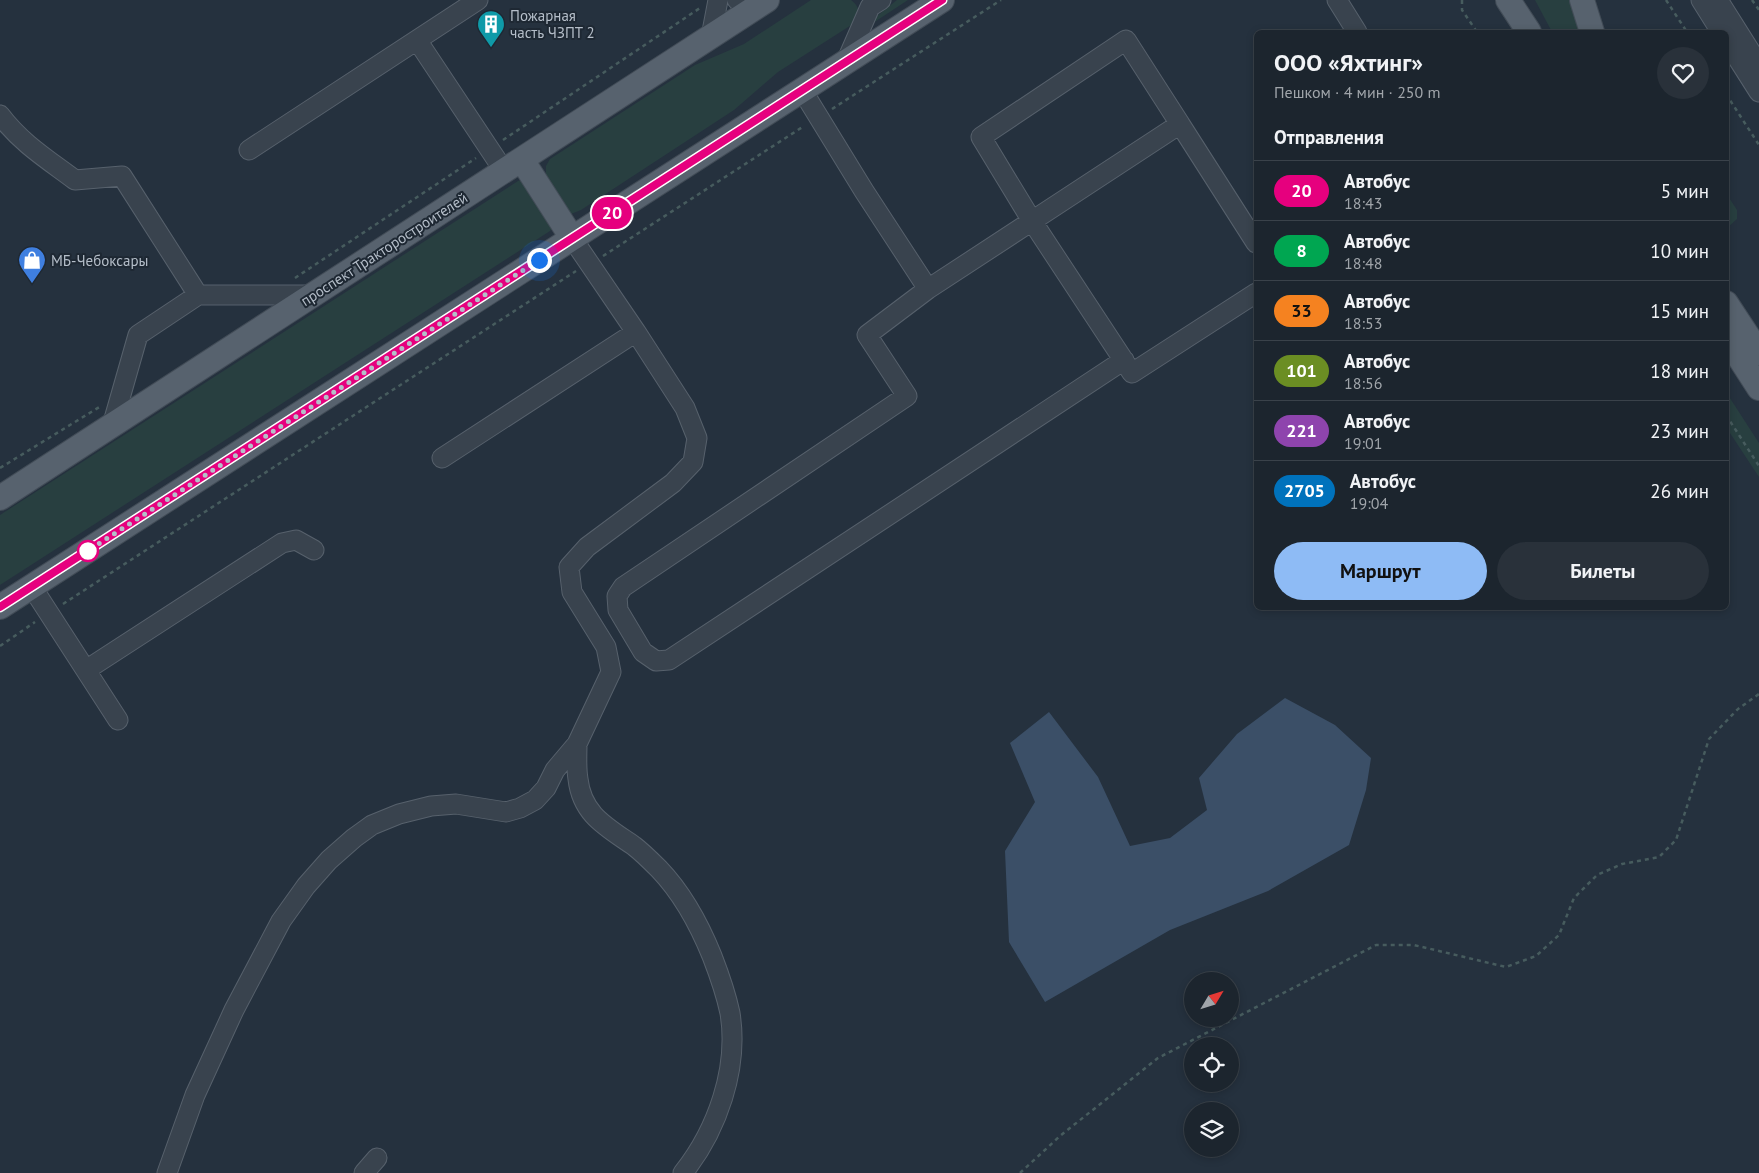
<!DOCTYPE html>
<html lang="ru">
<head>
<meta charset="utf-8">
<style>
  body { margin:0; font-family:"PT Sans",sans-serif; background:#29313a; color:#f1f3f6; height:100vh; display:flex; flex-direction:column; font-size:19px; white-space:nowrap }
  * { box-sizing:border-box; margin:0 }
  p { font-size:16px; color:#a0a5aa }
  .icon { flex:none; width:28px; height:28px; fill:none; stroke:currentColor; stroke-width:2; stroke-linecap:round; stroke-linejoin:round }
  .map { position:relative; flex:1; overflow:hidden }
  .panel { position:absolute; left:1254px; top:30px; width:475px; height:580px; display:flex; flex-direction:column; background:#1c252e; border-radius:8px; box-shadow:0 2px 8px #0003,0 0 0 1px #3a424a }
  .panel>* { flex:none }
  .badge { padding:0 10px; border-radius:16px; font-size:18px; line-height:32px }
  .needle { width:32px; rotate:52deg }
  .controls { position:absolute; left:1184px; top:972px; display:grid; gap:10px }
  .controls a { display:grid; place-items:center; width:55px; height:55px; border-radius:50%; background:#1c252e; box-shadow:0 2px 8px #0003,0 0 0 1px #3a424a; font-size:25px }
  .you { position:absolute; width:25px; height:25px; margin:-12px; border:4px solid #fff; border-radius:50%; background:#1a73e8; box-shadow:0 0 0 8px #1a73e833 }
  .map>.badge { position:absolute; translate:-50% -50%; box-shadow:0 0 0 2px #fff }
  h2 { padding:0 20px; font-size:19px; line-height:45px }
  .round { display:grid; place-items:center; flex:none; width:52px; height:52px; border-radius:26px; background:#29313a }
  .overview { display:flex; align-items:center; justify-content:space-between; height:85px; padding:0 20px }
  h1 { font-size:24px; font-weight:800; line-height:38px }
  .action { display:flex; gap:10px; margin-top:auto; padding:10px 20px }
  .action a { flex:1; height:58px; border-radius:30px; background:#8ebbf5; color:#111; font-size:20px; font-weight:800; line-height:58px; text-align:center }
  .action a+a { background:#29313a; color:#f1f3f6 }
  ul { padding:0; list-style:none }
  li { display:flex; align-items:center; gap:15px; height:60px; padding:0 20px; border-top:1px solid #3a424a }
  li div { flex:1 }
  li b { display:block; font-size:19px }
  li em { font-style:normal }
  li .badge { min-width:55px; font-weight:700; text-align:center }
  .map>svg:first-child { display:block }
</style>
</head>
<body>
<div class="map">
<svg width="1759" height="1173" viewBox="0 0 1759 1173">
  <rect width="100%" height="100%" fill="#25313e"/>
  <path fill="#283f40" d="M811 0H851C859 6 861 13 856 22L778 72 734 110 581 210 571 214 566 211 546 175V166L550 159 695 65 744 44Z
    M897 0H908L873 23 877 16Z
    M1535 0H1574L1583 32H1552Z
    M523 179 554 226 550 231 0 585V515L518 181Z
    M1726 193 1737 210V219L1726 229Z
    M1726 392 1759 443V477L1726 427Z"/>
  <path fill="#3b4f67" d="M1285 698 1335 725 1371 758 1366 790 1349 845 1268 891 1170 930 1045 1002 1009 942 1005 851 1035 802 1010 743 1049 712 1098 777 1130 846 1170 838 1207 810 1199 778 1237 734Z"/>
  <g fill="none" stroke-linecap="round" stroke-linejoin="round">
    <g stroke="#57616c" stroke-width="21">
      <path id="minor" d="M737 0 758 6
        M1337 0 1357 32
        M1701 0 1721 32
        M1718 0 1759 65
        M711 37 718 0
        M417 40 504 171
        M1726 40 1759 92
        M846 62 870 7 881 0
        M802 90 864 191 928 289 1032 221 981 137 1126 40 1180 124
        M0 115C21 143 47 159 75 180L122 176 198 295
        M249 150 478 0
        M1256 243 1180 124 1032 221 1132 373 1256 293
        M928 289 867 335 907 396 623 587 617 596 618 610 643 652 656 661 669 660 1124 360
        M112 426 138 335 198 295H314
        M442 458 636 332
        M32 587 118 720
        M86 670 282 543 296 540 314 550
        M577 744C577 756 576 767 578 779 582 815 607 827 634 846 642 852 651 861 659 869 683 894 699 924 712 956 719 974 726 994 730 1013 739 1069 717 1130 683 1173
        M167 1173 195 1095 234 1010 281 921 306 886 329 860 354 838 372 825 399 814 431 806 456 804 506 812 520 808 535 800 546 788 555 770 577 744 611 672 606 647 572 592 569 567 587 547 673 483 693 462 697 438 685 408 636 332 572 238
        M364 1173 377 1158"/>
    </g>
    <g stroke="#424c57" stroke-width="26">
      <path id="major" d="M1508 0 1529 32
        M1582 0 1592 32
        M522 160 572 238
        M1726 303 1759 353
        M1726 337 1759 388
        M0 498 767 0
        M0 607 942 0"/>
    </g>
    <path stroke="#475c5e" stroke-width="2.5" stroke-dasharray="4 4" stroke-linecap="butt" d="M1462 0V10L1477 32
      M1666 0 1687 32
      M1752 0 1759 10
      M1726 94 1759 145
      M832 109 1001 0
      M503 140 700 8
      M603 256 804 126
      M295 278 476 158
      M1726 415 1759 466
      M0 468 101 406
      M63 604 576 271
      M0 646 35 622
      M1020 1173 1060 1136 1158 1058 1376 945H1414L1506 967 1536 956 1559 935 1574 898 1597 875 1622 864 1659 857 1676 840 1709 739 1738 709 1759 694"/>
    <use href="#minor" stroke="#39434e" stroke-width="19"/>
    <use href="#major" stroke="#57626e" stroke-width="24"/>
  </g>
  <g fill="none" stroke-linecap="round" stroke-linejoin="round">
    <g stroke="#fff" stroke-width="11">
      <path id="line" d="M0 607 942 0"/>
    </g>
    <use href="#line" stroke="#e6007e" stroke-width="8"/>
    <path stroke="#b5bec9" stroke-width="5" stroke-dasharray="0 9" d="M88 551 86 552 539 260"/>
  </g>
  <defs>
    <g id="building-pin" transform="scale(1.4375)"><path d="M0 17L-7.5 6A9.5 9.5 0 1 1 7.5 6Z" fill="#0f9aa8" stroke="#1e2833"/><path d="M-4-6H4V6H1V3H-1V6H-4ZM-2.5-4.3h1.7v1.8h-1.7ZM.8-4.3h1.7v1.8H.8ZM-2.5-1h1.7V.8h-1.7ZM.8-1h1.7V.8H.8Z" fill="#fff"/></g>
    <g id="shop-pin" transform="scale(1.4375)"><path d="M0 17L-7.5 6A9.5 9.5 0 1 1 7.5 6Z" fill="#3f7fe0" stroke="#1e2833"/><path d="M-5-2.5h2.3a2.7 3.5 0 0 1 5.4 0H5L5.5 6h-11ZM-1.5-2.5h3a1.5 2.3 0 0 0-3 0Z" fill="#fff"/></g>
  </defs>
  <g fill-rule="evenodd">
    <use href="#building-pin" x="491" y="24"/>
    <use href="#shop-pin" x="32" y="260"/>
  </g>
  <circle fill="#fff" stroke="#e6007e" stroke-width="2.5" cx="88" cy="551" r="10"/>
  <g text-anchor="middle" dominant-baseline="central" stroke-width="4" stroke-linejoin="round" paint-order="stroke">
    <g font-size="15" fill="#b5bec9" stroke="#1e2833" text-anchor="start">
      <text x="510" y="15">Пожарная<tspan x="510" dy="17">часть ЧЗПТ 2</tspan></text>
      <text x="51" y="260">МБ-Чебоксары</text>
    </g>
    <g font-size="15" fill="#b5bec9" stroke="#1e2833">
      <text transform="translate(384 249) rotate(-33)">проспект Тракторостроителей</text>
    </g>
  </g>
</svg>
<div class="controls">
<a><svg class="needle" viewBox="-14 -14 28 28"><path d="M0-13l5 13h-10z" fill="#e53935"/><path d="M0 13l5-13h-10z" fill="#a0a5aa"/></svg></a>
<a><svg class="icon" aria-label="locate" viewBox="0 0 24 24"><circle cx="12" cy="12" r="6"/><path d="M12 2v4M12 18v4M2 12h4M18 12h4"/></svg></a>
<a><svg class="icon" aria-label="layers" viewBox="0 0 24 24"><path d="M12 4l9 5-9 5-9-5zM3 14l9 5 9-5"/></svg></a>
</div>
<div class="you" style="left:539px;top:260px"></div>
<b class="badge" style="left:612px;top:213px;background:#e6007e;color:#fff">20</b>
<section class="panel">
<div class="overview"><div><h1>ООО «Яхтинг»</h1><p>Пешком · 4 мин · 250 m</p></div><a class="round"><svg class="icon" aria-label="heart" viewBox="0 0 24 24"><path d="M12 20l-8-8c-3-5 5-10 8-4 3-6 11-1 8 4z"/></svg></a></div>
<h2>Отправления</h2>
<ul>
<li><span class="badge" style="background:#e6007e;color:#fff">20</span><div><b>Автобус</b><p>18:43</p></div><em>5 мин</em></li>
<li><span class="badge" style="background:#00a651;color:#fff">8</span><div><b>Автобус</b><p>18:48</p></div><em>10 мин</em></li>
<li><span class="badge" style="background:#f58220;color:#111">33</span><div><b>Автобус</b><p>18:53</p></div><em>15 мин</em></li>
<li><span class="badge" style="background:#6b8e23;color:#fff">101</span><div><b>Автобус</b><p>18:56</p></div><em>18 мин</em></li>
<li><span class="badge" style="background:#8e44ad;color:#fff">221</span><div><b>Автобус</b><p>19:01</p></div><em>23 мин</em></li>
<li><span class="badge" style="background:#0072bc;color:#fff">2705</span><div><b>Автобус</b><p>19:04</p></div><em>26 мин</em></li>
</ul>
<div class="action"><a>Маршрут</a><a>Билеты</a></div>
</section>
</div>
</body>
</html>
